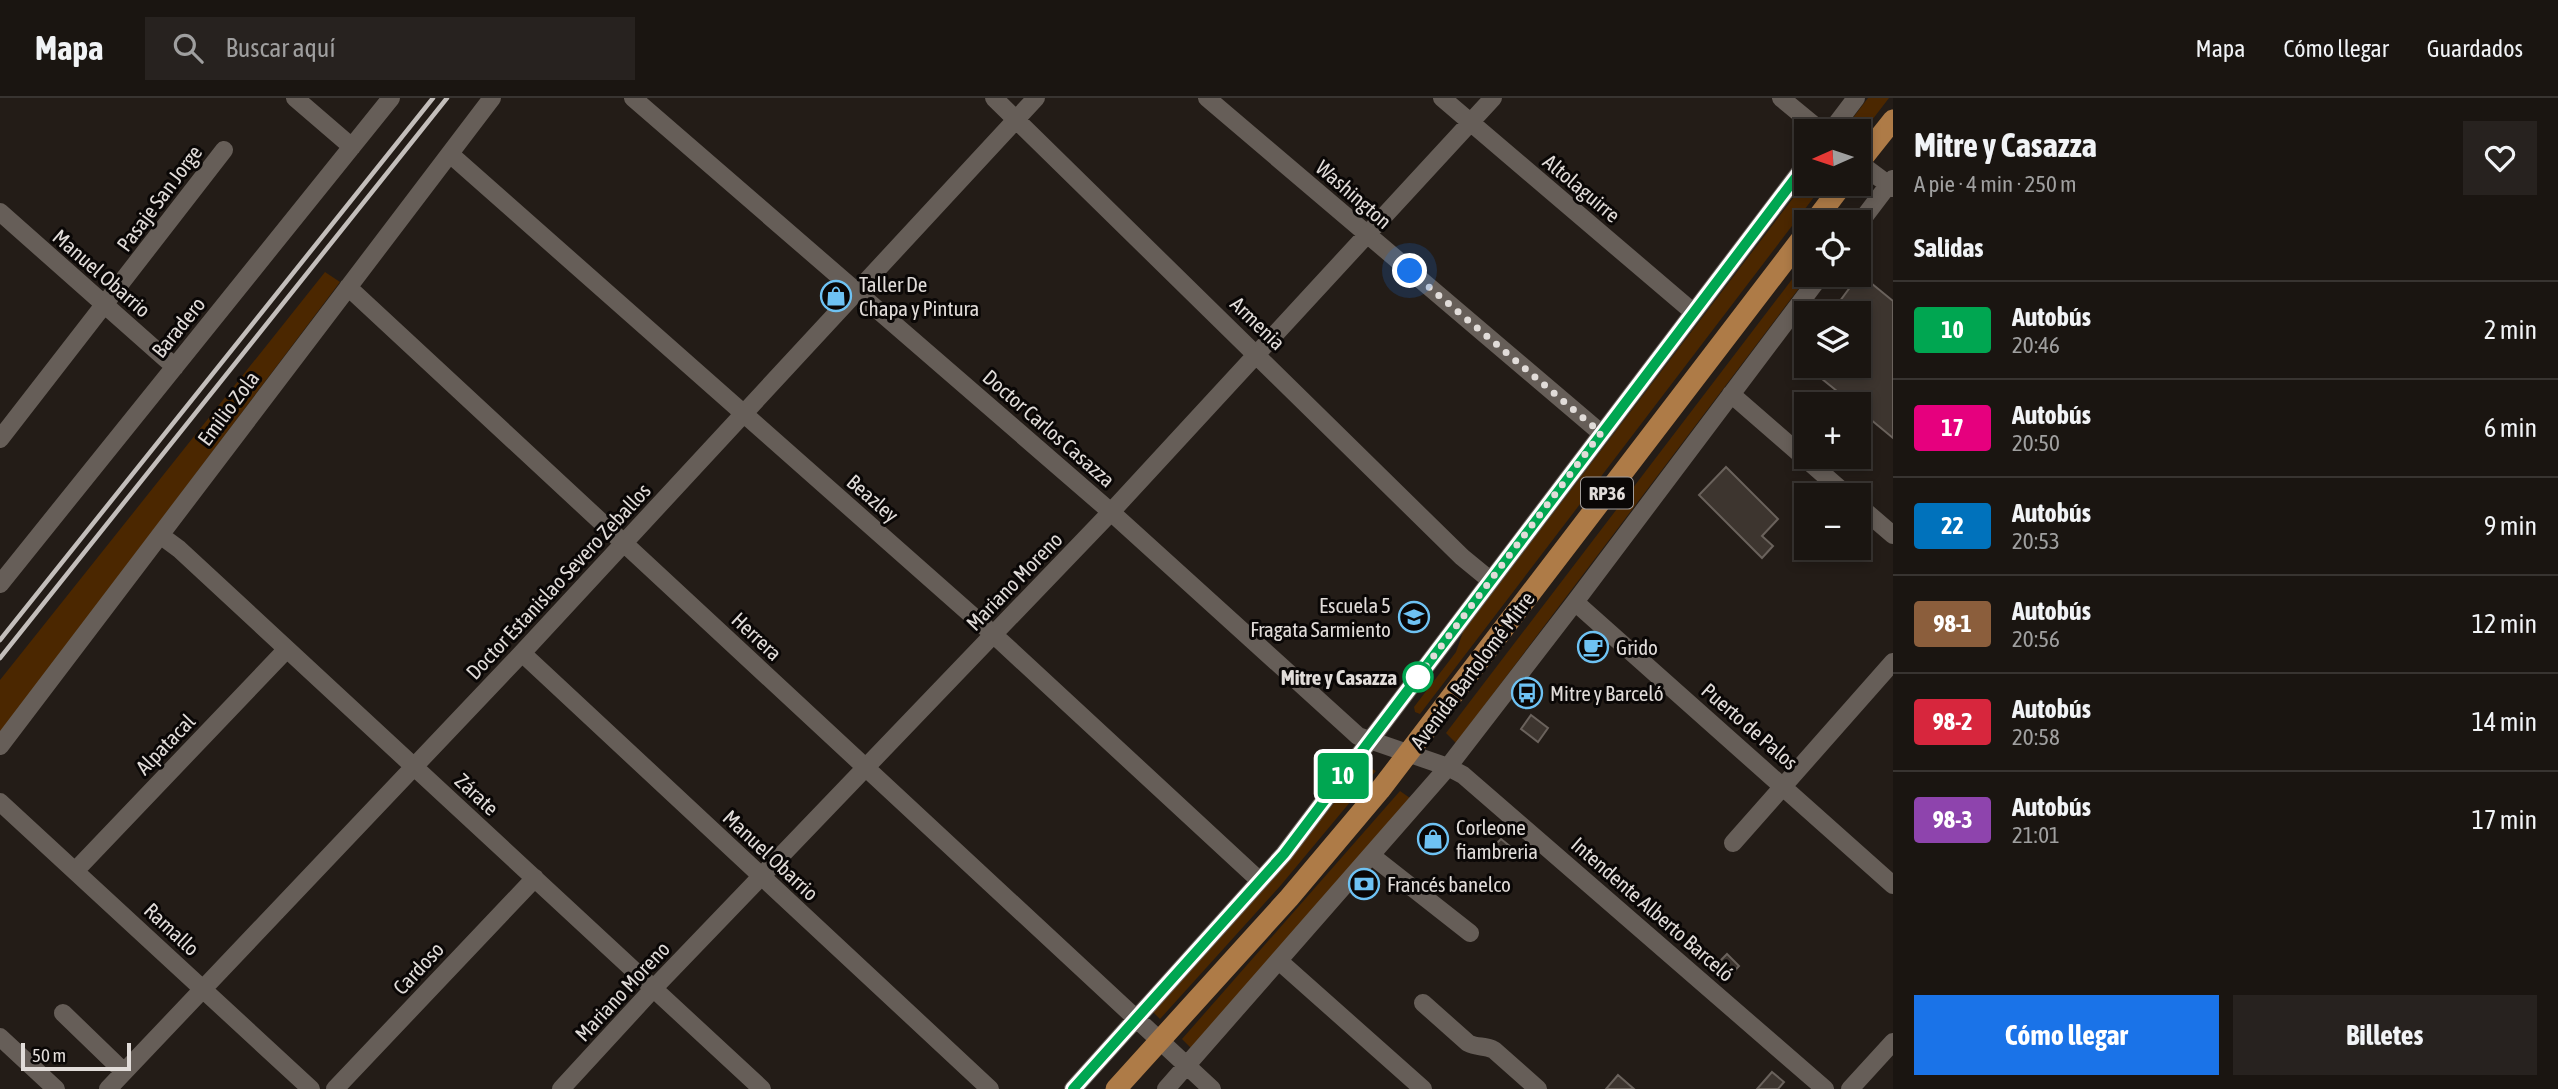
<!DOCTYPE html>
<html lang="es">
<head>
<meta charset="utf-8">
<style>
  body { margin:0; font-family:"Asap Condensed",sans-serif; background:#27221f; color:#f1f3f6; height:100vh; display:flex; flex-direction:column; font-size:26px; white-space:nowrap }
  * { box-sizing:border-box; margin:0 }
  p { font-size:23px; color:#9f9f9f }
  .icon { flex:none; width:38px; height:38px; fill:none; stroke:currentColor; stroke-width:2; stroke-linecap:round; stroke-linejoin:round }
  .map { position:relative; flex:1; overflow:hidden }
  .sheet { display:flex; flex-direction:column; background:#1a1511; width:665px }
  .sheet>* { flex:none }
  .badge { padding:0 14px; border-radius:5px; font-size:24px; line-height:46px }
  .needle { width:46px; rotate:267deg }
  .controls { position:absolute; left:1794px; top:21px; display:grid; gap:14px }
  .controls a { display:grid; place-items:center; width:77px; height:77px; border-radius:0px; background:#1a1511; box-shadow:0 4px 10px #0003,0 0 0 2px #383431; font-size:35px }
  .scale { position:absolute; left:21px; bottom:18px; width:110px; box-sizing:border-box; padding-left:7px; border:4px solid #e1dcd9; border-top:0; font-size:19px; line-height:24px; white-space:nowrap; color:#e1dcd9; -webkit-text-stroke:5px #0a0706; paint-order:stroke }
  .you { position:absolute; width:35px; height:35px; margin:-18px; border:5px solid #fff; border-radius:50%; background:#1a73e8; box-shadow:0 0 0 10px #1a73e833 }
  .map>.badge { position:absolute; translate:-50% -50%; box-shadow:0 0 0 4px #fff }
  h2 { padding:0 21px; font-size:26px; line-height:63px }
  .round { display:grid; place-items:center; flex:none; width:74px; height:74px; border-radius:0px; background:#27221f }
  .headline { display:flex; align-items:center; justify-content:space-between; height:119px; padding:0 21px }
  h1 { font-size:33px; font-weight:700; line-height:52px }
  .cta { display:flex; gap:14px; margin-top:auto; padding:14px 21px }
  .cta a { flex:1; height:80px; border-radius:0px; background:#1a73e8; color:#fff; font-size:28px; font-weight:700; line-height:80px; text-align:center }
  .cta a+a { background:#27221f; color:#f1f3f6 }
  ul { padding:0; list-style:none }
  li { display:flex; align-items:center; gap:21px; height:98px; padding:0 21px; border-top:2px solid #383431 }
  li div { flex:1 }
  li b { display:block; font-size:26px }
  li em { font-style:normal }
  li .badge { min-width:77px; font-weight:700; text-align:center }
  header { display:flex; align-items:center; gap:42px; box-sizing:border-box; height:98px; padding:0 35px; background:#1a1511; border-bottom:2px solid #383431 }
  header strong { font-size:33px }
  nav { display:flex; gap:38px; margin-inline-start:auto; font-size:24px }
  .search { width:490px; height:63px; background:#27221f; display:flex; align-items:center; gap:18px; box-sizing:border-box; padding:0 24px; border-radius:0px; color:#9f9f9f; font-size:26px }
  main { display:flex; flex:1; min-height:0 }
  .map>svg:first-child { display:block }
</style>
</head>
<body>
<header>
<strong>Mapa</strong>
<div class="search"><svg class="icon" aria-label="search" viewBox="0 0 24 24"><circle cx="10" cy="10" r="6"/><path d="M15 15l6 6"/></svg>Buscar aquí</div>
<nav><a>Mapa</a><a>Cómo llegar</a><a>Guardados</a></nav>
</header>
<main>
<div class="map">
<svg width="1893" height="991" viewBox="0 0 1893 991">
  <rect width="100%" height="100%" fill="#231c17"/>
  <path fill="#4b2700" d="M1868 0H1889L1859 39 1858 33H1846V29Z
    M1806 83V86H1824L1420 616 1415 614 1414 609 1456 554 1463 534Z
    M1806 163V177H1809L1456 645 1446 635Z
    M325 174 340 184 0 636V582Z
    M1365 667 1376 673 1281 787 1160 921 1153 914 1273 781Z
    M1400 693 1410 700 1191 950 1182 941Z"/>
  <path fill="#3d352f" stroke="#6a625c" stroke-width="2" d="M1860 176 1893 203V340L1858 311V306H1853L1806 268H1858V215H1831Z
    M1726 369 1778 421 1762 438 1773 448 1762 460 1699 397Z
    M1531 617 1548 630 1538 644 1521 631Z
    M1501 741 1512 750 1506 758 1494 748Z
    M1727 856 1739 868 1728 880 1715 868Z
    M1772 974 1784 984 1778 991H1757Z
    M1618 977 1634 991H1606Z"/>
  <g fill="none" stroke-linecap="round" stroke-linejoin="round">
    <path stroke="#665e58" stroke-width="18" d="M295 0 352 49
      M633 0 1111 414 1358 638 1448 669 1463 677 1825 991
      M994 0 1462 459 1490 482
      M1207 0 1601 335
      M1442 0 1693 214
      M1781 0 1821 33
      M1831 33 1856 0
      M450 56 993 536 1260 783
      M1858 64 1893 90
      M0 114 175 269
      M1858 127 1893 81
      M348 189 1212 991
      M1731 296 1847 397
      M0 341 224 52
      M1858 407 1893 437
      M160 437 179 451 762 991
      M0 486 391 0
      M1575 504 1893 787
      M522 555 990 991
      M0 648 492 0
      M0 704 311 991
      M1733 745 1893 564
      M1372 758 1470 835
      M76 772 286 552
      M1279 863 1423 991
      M1423 905 1468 945C1477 950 1485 947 1494 952L1538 991
      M63 915 124 974
      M0 939 56 991
      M108 991 522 555 1036 0
      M335 991 535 780
      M561 991 653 891 1111 414 1493 0
      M1073 991 1284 756 1806 66
      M1166 991 1448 669 1575 504 1821 177
      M1850 991 1893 944"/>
    <path stroke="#ae7b47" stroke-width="21" d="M1858 66 1893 22
      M1814 124 1843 86
      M1116 991 1289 800 1380 692 1806 135"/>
    <path stroke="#c3bebb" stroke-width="4.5" d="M0 542 433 0
      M0 560 447 0"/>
  </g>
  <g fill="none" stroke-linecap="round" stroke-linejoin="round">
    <g stroke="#fff" stroke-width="16">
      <path id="line" d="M1073 991 1284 756 1806 66"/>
    </g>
    <use href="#line" stroke="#00a651" stroke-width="10"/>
    <path stroke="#e1dcd9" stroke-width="7" stroke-dasharray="0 12.6" d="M1410 173 1601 335 1418 579"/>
  </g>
  <defs>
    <g id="shop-ring" transform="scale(1.575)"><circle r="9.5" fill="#0a0706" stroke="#6ec2f3" stroke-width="1.5"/><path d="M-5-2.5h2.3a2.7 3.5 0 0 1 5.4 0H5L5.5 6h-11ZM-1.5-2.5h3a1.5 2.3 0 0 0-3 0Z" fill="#6ec2f3"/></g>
    <g id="school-ring" transform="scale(1.575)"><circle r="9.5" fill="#0a0706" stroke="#6ec2f3" stroke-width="1.5"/><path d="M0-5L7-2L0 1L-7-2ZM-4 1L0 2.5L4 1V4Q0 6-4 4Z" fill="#6ec2f3"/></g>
    <g id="cafe-ring" transform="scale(1.575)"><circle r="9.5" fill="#0a0706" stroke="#6ec2f3" stroke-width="1.5"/><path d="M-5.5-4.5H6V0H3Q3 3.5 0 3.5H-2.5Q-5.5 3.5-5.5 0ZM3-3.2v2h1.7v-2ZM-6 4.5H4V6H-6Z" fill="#6ec2f3"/></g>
    <g id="bus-ring" transform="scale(1.575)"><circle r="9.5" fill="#0a0706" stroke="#6ec2f3" stroke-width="1.5"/><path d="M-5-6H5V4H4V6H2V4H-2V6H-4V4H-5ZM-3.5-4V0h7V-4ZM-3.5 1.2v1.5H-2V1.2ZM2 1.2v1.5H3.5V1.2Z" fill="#6ec2f3"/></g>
    <g id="bank-ring" transform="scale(1.575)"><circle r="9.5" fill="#0a0706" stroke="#6ec2f3" stroke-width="1.5"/><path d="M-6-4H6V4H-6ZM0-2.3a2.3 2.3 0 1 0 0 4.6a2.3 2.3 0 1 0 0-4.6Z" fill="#6ec2f3"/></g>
  </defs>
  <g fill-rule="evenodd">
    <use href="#shop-ring" x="836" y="198"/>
    <use href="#school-ring" x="1414" y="519"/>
    <use href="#cafe-ring" x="1593" y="549"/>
    <use href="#bus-ring" x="1527" y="595"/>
    <use href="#shop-ring" x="1433" y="741"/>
    <use href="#bank-ring" x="1364" y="786"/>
  </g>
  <circle fill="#fff" stroke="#00a651" stroke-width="3.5" cx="1418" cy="579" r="14"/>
  <g text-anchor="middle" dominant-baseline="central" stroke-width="6" stroke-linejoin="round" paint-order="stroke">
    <rect fill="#0a0706" stroke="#a09c9a" stroke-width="2" x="1581" y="379.5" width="52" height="31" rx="5"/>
    <g font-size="19" font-weight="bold" fill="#e1dcd9">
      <text x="1607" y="395">RP36</text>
    </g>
    <g font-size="21" fill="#e1dcd9" stroke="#0a0706">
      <text transform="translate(1582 90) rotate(40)">Altolaguirre</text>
      <text transform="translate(1354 96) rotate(41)">Washington</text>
      <text transform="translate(159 100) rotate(-53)">Pasaje San Jorge</text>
      <text transform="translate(102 175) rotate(41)">Manuel Obarrio</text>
      <text transform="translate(1258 225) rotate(44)">Armenia</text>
      <text transform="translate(178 229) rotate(-51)">Baradero</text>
      <text transform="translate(228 310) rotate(-53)">Emilio Zola</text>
      <text transform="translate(1049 330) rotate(41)">Doctor Carlos Casazza</text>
      <text transform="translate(873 400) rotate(41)">Beazley</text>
      <text transform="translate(558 483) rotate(-47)">Doctor Estanislao Severo Zeballos</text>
      <text transform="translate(1014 483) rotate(-46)">Mariano Moreno</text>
      <text transform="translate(757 538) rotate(43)">Herrera</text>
      <text transform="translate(1472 572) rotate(-53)">Avenida Bartolomé Mitre</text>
      <text transform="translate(1750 628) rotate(41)">Puerto de Palos</text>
      <text transform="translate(165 646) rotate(-46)">Alpatacal</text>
      <text transform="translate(477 696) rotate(43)">Zárate</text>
      <text transform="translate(771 757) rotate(43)">Manuel Obarrio</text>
      <text transform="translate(1653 811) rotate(41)">Intendente Alberto Barceló</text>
      <text transform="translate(172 831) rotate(43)">Ramallo</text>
      <text transform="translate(418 870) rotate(-47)">Cardoso</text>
      <text transform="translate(622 893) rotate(-47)">Mariano Moreno</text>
    </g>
    <g font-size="21" fill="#e1dcd9" stroke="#0a0706" text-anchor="start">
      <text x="859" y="186">Taller De<tspan x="859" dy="24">Chapa y Pintura</tspan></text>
      <text x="1391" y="507" text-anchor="end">Escuela 5<tspan x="1391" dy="24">Fragata Sarmiento</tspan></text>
      <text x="1616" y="549">Grido</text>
      <text x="1550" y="595">Mitre y Barceló</text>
      <text x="1456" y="729">Corleone<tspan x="1456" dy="24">fiambreria</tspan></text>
      <text x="1387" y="786">Francés banelco</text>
    </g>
    <g font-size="21" font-weight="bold" fill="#e1dcd9" stroke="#0a0706" text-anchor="end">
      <text x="1397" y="579">Mitre y Casazza</text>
    </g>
  </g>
</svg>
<div class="controls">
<a><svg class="needle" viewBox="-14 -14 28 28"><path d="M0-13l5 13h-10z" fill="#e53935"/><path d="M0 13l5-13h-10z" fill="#9f9f9f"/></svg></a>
<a><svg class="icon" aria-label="locate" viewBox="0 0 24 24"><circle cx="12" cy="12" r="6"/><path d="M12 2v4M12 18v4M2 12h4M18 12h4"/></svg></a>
<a><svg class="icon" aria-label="layers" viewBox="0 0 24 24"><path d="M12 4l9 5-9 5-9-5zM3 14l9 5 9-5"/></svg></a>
<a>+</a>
<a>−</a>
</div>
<div class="scale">50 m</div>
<div class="you" style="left:1410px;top:173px"></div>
<b class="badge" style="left:1343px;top:678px;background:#00a651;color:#fff">10</b>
</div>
<section class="sheet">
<div class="headline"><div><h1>Mitre y Casazza</h1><p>A pie · 4 min · 250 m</p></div><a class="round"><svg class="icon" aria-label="heart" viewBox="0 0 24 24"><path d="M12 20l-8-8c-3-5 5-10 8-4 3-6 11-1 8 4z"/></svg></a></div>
<h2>Salidas</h2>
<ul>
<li><span class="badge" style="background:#00a651;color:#fff">10</span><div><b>Autobús</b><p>20:46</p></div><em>2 min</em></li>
<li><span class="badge" style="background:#e6007e;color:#fff">17</span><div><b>Autobús</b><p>20:50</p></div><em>6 min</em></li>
<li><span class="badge" style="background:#0072bc;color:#fff">22</span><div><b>Autobús</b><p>20:53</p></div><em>9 min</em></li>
<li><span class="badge" style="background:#8b5e3c;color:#fff">98-1</span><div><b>Autobús</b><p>20:56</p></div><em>12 min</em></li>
<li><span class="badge" style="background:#d7263d;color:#fff">98-2</span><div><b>Autobús</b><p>20:58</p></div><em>14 min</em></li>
<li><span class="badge" style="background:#8e44ad;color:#fff">98-3</span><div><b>Autobús</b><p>21:01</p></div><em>17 min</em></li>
</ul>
<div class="cta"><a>Cómo llegar</a><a>Billetes</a></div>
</section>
</main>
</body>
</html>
